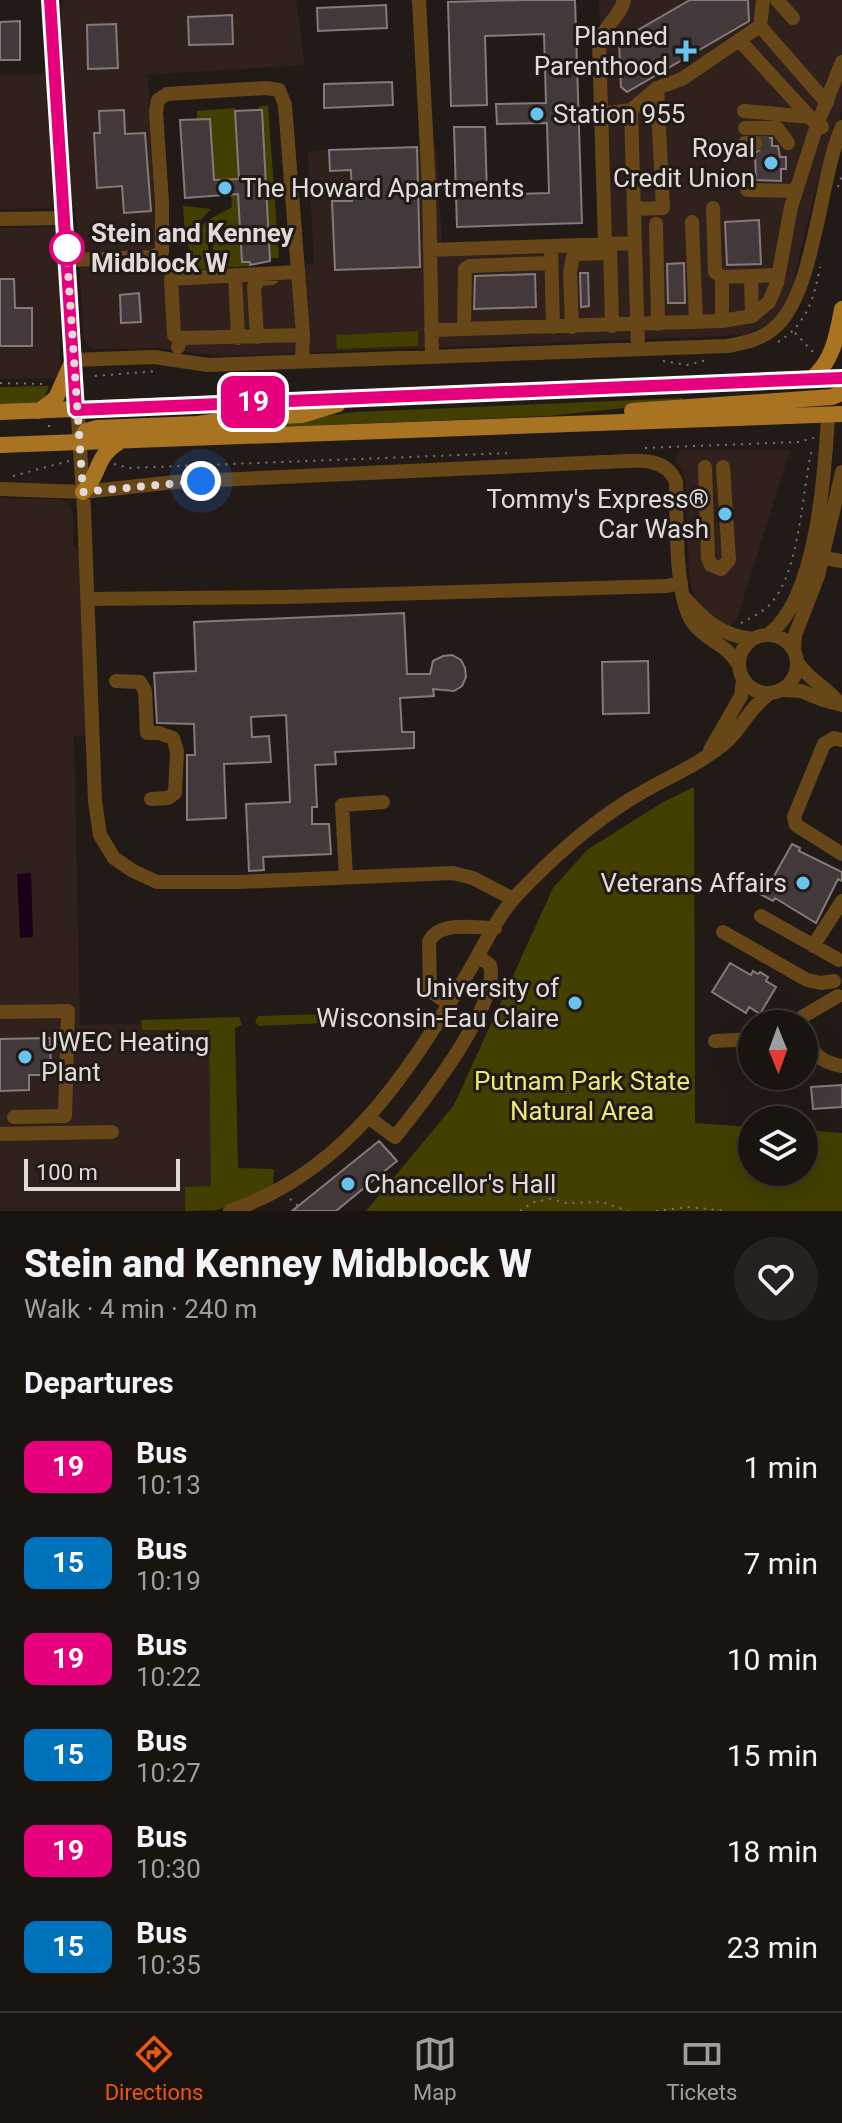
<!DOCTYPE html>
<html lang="en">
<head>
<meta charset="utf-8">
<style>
  body { margin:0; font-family:Roboto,sans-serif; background:#27211f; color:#f1f3f6; height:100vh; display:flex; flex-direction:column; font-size:30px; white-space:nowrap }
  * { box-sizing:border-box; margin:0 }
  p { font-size:26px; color:#9f9e9f }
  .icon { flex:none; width:44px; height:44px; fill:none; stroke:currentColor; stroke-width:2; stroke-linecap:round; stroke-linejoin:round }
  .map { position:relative; height:1211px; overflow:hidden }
  .panel { display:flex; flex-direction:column; background:#1a1411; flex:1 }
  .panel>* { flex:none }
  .badge { padding:0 16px; border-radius:12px; font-size:28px; line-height:52px }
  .needle { width:52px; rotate:179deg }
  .fabs { position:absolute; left:738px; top:1010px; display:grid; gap:16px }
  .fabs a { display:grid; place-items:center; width:80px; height:80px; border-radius:50%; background:#1a1411; box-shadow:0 8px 32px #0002,0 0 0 2px #383331; font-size:40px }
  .scale { position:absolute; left:24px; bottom:20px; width:156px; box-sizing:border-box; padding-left:8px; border:4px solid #e0dad8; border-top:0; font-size:22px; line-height:28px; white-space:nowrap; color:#e0dad8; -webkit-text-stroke:6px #221a17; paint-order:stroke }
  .you { position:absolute; width:40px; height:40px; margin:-20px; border:6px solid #fff; border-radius:50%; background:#1a73e8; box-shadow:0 0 0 12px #1a73e833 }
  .map>.badge { position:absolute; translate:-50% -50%; box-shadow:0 0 0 4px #fff }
  h2 { padding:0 24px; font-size:30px; line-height:72px }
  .round { display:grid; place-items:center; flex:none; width:84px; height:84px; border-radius:42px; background:#27211f }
  .headline { display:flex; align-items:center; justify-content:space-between; height:136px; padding:0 24px }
  h1 { font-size:38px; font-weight:800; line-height:60px }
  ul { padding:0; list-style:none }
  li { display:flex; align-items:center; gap:24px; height:96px; padding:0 24px }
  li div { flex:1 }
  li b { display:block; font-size:30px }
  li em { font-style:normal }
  li .badge { min-width:88px; font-weight:700; text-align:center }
  .tab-bar { display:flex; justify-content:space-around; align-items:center; height:112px; border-top:2px solid #383331; background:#1a1411; font-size:22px; color:#9f9e9f }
  .tab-bar a { display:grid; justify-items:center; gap:4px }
  .tab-bar .selected { color:#ea580c }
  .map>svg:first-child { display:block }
</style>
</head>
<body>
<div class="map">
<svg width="842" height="1211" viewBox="0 0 842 1211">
  <rect width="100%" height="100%" fill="#221a17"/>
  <path fill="#30211c" d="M64 0H296L305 65 148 75 158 272 314 264 308 151 436 146 443 255 607 248 599 0H842V110L815 191 789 301 771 323 744 335 221 356 160 348 97 349 89 347 84 338 75 208 0 209V75L65 73 61 10Z
    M53 227 58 231 60 287V378L0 379V228Z
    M680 450H790L737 619 726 629 699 609 693 593 689 576 686 485 682 470 675 462Z
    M0 498 58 499 69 503 73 515V545L79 551 87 735 74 736 80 1025 227 1021 213 1211H0Z"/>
  <path fill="#423f01" d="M260 106H268L279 258H270L262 111 257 110Z
    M235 108 239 179 214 180 210 119H197V111Z
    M231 195H238L242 262H250V266L215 268 210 219 232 207Z
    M183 206 211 209 185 237Z
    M206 222 210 269 197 270 187 242Z
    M418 331V346L337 349 336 335Z
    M49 386 42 403 0 406V387Z
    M682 398V402L548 416 250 428 249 422 300 419 356 412Z
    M694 787 695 1123 752 1127V1172H804V1130L842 1133V1211H366L454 1105 553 888 587 850 663 802Z
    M323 1014 327 1017 325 1023 259 1026 255 1022 258 1016Z
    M239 1017 242 1025 235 1028 238 1168 274 1169 273 1187 217 1210 185 1211V1187L211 1186 209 1030H142L141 1020Z"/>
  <path fill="#1b0118" d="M31 873 33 937 20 938 17 874Z"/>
  <path fill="#43393a" stroke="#84797b" stroke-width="2" d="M522 0H575L582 223 457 227 454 127H485L487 195 549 193 547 123 497 124 496 104 546 103 544 34 485 36 487 105 451 106 448 2Z
    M690 0H748L749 21 627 92 621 87 619 41Z
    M386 5 387 28 318 31 317 8Z
    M232 15 233 44 189 45 188 17Z
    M20 21V60H0V22Z
    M116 24 118 68 88 69 87 25Z
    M392 82 393 105 324 108V84Z
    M124 110 125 134 145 133 151 211 124 213 122 186 97 188 94 133H100L99 111Z
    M257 110H262L270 261 250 265V262H242L238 194 185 198 180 120 210 119 214 180 239 179 235 111Z
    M764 138H772V146H778L780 157H786V169H781V181L756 180 755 153 764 147Z
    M417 147 420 267 335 270 332 201H352L351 170 330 171 329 150Z
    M759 220 761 264 727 265 725 222Z
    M684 263 685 303H668L667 264Z
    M580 273H588L589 306 581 307Z
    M535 274 536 307 474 309 475 276Z
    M0 279H14L15 308H32V346H0Z
    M139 293 141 322 121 323 120 295Z
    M404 613 407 674H430L433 661 443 656 452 655 461 660 465 668 466 677 462 686 454 691 433 689 434 696 400 698 402 732H414V748L335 752 336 764 315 765 317 807H312V824H329L331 854 263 857 264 870 249 871 246 804 290 802 286 715 251 717 252 737 269 736 271 762 224 764 226 818 187 820V755H195L194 724 157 723 154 673 196 671 194 622Z
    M648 661 649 713 603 714 602 662Z
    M792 844 800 848 799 851 842 872V881L838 879 816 923 775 898 773 901 760 894 765 885 768 887Z
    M730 963 751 975 753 971 758 974 760 972 768 977 766 981 776 987 760 1014 749 1007 746 1013 712 992Z
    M50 1038 51 1075H29V1090L0 1091V1039Z
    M842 1085V1107L813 1109 811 1087Z
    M379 1141 397 1161 336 1211H292Z"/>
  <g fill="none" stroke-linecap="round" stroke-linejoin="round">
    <path stroke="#3e3734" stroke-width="14" stroke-dasharray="14 7" stroke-linecap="butt" d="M755 143H772"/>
    <path stroke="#7b7472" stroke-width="2" stroke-dasharray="2 6" stroke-linecap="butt" d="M838 187 842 175
      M795 333 815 354
      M778 342C807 324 814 298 820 267
      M663 361 687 365 707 360
      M95 376 158 371
      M0 383 47 384
      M49 425V427
      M645 448 798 442 814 438
      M114 464 129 468 511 453
      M13 476 69 461
      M741 623C752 617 764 612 772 602 800 570 802 490 812 449
      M78 1035 109 1036
      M390 1154 396 1149
      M290 1199 298 1206
      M520 1211 534 1202 550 1199 567 1203 602 1202 628 1211
      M656 1211 689 1207 727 1211"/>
    <path stroke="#674718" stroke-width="14" d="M51 0 84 510 95 801 100 835 114 858 133 871 157 882H239L453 873 473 878 513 899
      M419 0 429 188 432 356
      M777 0 793 18
      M760 26 827 103
      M740 41 817 125 822 127
      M631 110 638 349
      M744 111 810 117
      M602 114 631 110 657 88 682 79 760 26 763 0
      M745 128H777L788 143
      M745 143H755
      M747 190 796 191
      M713 208 715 272 722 277V321
      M634 209 663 208 657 88
      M0 219 65 218
      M692 222 696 322
      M656 224 658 324
      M605 244 599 42C606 24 621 15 624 0
      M610 246 612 326
      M430 250 551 246
      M67 260 152 257 162 252V203L156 112 158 100 167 94 266 88 279 90 285 105 303 335 302 360
      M235 275 238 338
      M751 276 752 316
      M722 277 778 275
      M553 327 551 246 635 243
      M572 327 570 272 573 257 578 254 610 253
      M464 329 465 269 470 266 551 263
      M431 330 722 321 752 316 769 302 777 283 791 207 817 125 842 62
      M257 337 254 287 260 279 272 278
      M181 338 174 335 171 279 297 272
      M178 347 181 338 303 335
      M73 360 154 357 208 365 727 346C744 343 760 340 773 329 815 297 819 178 842 127
      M705 467 708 558 711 565 721 569 729 560 723 467
      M0 489 83 492 175 482 604 462C629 462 665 453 676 482 677 515 674 598 693 623 707 642 726 643 738 664
      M823 558 842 561
      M685 598C705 621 721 635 752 639
      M88 599 284 597 667 586 681 583
      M769 634C817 598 825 472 828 415
      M739 664a29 29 0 1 1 58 0a29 29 0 1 1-58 0Z
      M794 648 795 635 818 576 842 472
      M798 663C809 680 826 687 838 702
      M116 681 140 682 145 691 147 733H159L173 738 177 751 175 793 168 798 151 799
      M784 690 801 691 823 700 842 705
      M842 740 834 738 824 744 794 817 796 825 842 854
      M710 750 741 696 743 680
      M346 877 342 805 383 802
      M761 916 839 960
      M723 932 807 980 821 983 834 981
      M813 946 842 901
      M449 1004 430 991 429 942C438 920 475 928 495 928
      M0 1012 68 1011 65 1116 14 1117
      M790 1024 838 996
      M804 1029C811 1052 818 1062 842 1066
      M715 1041 752 1039
      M368 1117 395 1137C420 1106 501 1004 490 965L478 956
      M0 1134 112 1132
      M230 1211C345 1172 405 1077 465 978 481 952 495 919 516 896 550 860 585 828 626 802 658 781 695 768 725 743 742 728 750 707 769 694"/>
    <path stroke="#a97422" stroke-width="16" d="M811 379C833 362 837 335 842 309
      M39 411 56 398 73 360
      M632 411 832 397 842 393
      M0 412 842 378
      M78 443 86 431 97 428 197 424 240 418 302 415 338 404
      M0 445 842 414
      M83 492C102 472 93 459 119 442"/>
  </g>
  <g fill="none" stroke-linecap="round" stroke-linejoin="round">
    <g stroke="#fff" stroke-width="18">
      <path id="line" d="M50 0 76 410 842 378"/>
    </g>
    <use href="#line" stroke="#e6007e" stroke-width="12"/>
    <path stroke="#e0dad8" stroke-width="8" stroke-dasharray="0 14.4" d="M67 248 66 241 83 492 201 481"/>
  </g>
  <g fill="#69c3f1" stroke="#221a17" stroke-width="3">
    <path d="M682 39h8v8h8v8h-8v8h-8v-8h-8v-8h8z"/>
    <circle cx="537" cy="114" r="8"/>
    <circle cx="771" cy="163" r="8"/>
    <circle cx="225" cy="188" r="8"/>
    <circle cx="725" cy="514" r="8"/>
    <circle cx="803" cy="883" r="8"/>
    <circle cx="575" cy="1003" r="8"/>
    <circle cx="25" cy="1057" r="8"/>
    <circle cx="348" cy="1184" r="8"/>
  </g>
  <circle fill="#fff" stroke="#e6007e" stroke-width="4" cx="67" cy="248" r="16"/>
  <g text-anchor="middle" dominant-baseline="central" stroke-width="6" stroke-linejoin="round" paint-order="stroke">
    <g font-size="26" fill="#e0dad8" stroke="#221a17" text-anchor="end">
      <text x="668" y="36">Planned<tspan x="668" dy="30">Parenthood</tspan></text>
      <text x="553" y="114" text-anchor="start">Station 955</text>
      <text x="755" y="148">Royal<tspan x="755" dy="30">Credit Union</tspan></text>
      <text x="241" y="188" text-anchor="start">The Howard Apartments</text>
      <text x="709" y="499">Tommy's Express®<tspan x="709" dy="30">Car Wash</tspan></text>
      <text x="787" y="883">Veterans Affairs</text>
      <text x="559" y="988">University of<tspan x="559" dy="30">Wisconsin-Eau Claire</tspan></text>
      <text x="41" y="1042" text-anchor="start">UWEC Heating<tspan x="41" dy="30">Plant</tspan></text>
      <text x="364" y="1184" text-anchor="start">Chancellor's Hall</text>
    </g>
    <g font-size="26" font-weight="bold" fill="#e0dad8" stroke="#221a17" text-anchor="start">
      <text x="91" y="233">Stein and Kenney<tspan x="91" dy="30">Midblock W</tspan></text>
    </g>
    <g font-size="26" fill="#ece874" stroke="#221a17">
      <text x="582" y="1081">Putnam Park State<tspan x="582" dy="30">Natural Area</tspan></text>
    </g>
  </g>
</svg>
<div class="fabs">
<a><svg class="needle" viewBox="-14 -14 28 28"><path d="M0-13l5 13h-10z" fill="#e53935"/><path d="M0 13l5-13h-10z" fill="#9f9e9f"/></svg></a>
<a><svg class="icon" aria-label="layers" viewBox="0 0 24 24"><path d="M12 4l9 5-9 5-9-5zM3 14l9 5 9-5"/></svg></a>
</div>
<div class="scale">100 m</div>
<div class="you" style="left:201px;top:481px"></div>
<b class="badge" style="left:253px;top:402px;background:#e6007e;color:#fff">19</b>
</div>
<section class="panel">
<div class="headline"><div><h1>Stein and Kenney Midblock W</h1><p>Walk · 4 min · 240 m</p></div><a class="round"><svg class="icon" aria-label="heart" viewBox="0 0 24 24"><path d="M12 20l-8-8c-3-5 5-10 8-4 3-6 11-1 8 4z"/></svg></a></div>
<h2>Departures</h2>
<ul>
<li><span class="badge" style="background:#e6007e;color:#fff">19</span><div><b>Bus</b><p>10:13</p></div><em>1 min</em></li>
<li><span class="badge" style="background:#0072bc;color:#fff">15</span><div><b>Bus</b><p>10:19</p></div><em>7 min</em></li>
<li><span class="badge" style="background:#e6007e;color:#fff">19</span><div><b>Bus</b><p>10:22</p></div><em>10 min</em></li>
<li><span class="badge" style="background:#0072bc;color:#fff">15</span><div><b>Bus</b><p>10:27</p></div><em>15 min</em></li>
<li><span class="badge" style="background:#e6007e;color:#fff">19</span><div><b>Bus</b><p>10:30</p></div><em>18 min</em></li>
<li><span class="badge" style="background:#0072bc;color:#fff">15</span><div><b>Bus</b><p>10:35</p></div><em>23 min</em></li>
</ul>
</section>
<nav class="tab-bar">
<a class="selected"><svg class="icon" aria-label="directions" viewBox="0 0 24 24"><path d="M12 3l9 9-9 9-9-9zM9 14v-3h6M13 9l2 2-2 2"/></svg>Directions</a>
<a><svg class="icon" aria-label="map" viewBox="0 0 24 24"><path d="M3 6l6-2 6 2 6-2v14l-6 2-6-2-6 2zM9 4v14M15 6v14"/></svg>Map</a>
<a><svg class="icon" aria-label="tickets" viewBox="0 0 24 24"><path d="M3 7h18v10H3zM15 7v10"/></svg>Tickets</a>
</nav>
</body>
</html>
